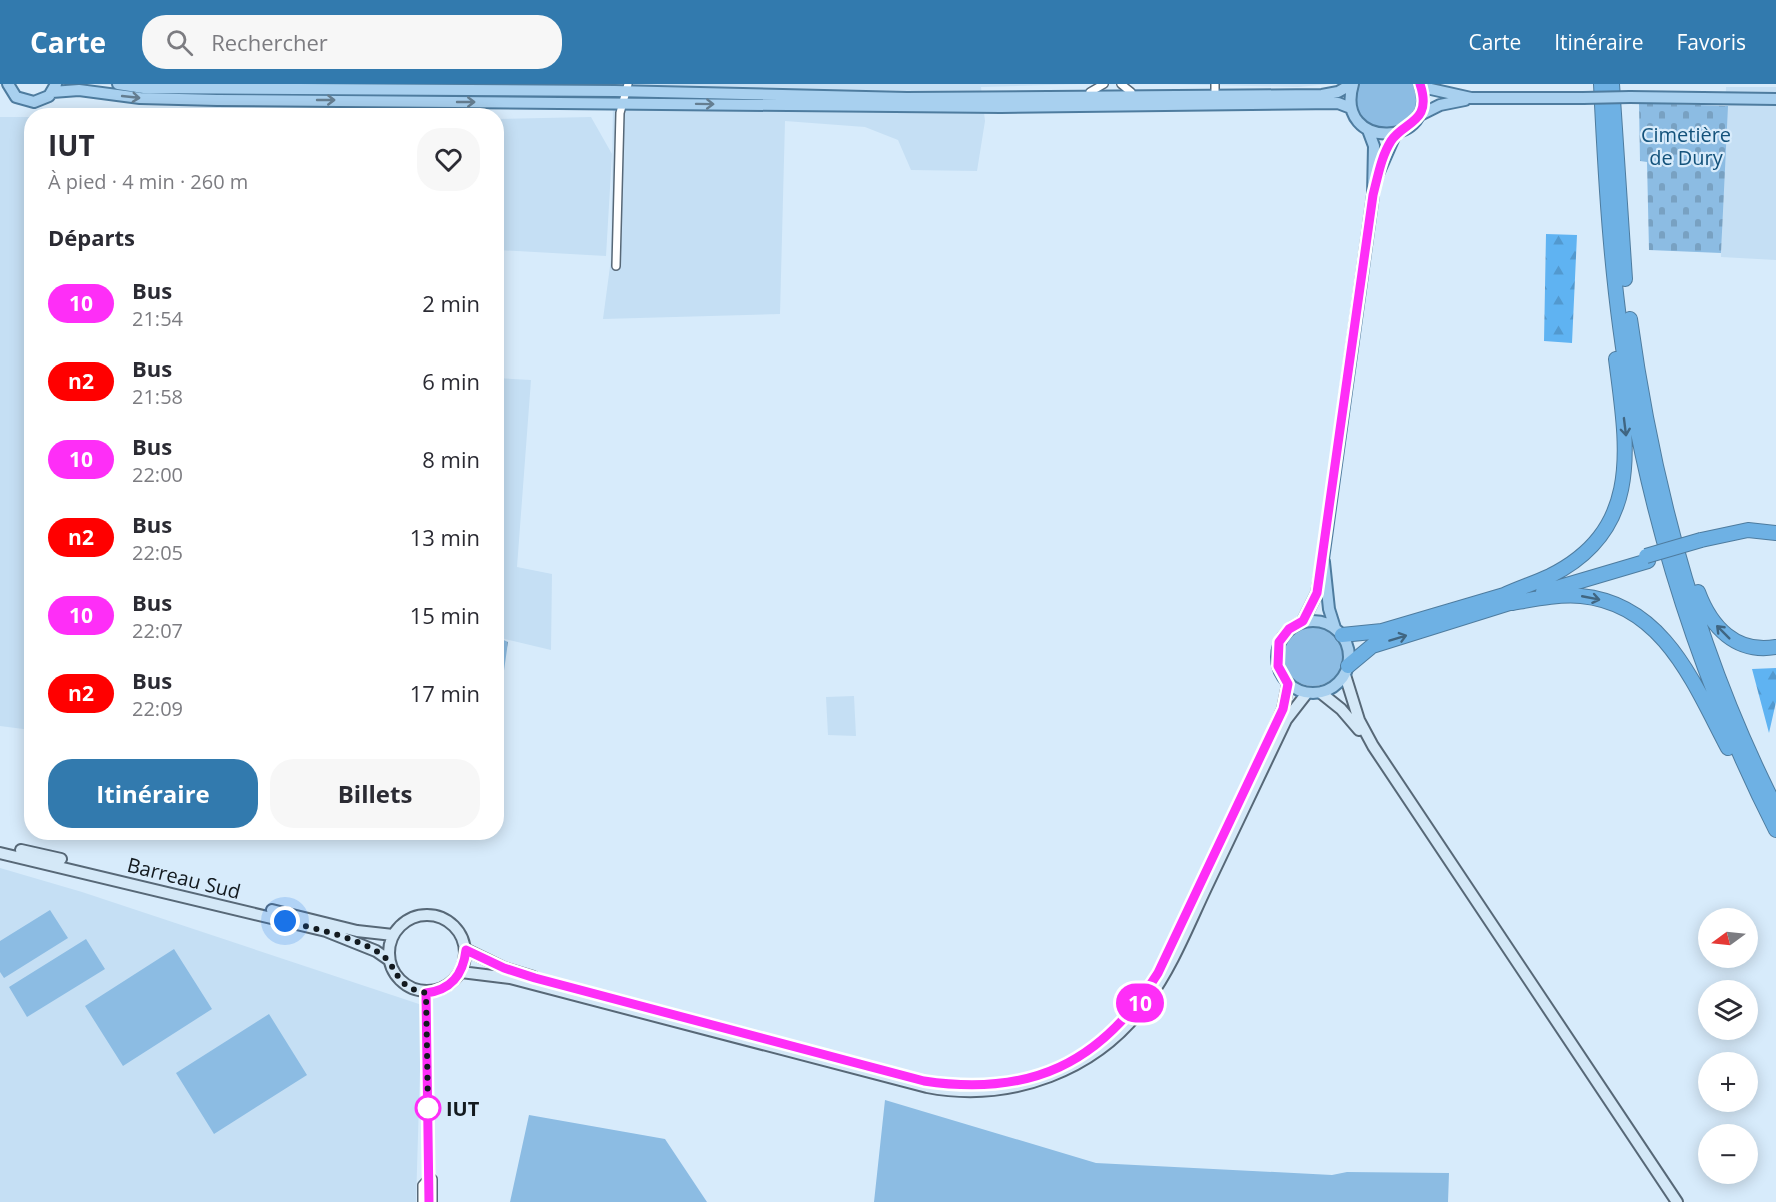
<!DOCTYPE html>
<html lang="fr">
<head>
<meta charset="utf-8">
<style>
  body { margin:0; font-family:"Open Sans",sans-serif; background:#f7f7f7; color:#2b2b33; height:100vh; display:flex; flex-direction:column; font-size:22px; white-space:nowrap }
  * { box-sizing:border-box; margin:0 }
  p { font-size:20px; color:#7c7c81 }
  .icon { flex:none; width:33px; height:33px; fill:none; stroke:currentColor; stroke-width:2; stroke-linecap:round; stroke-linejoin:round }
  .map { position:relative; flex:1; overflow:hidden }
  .drawer { position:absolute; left:24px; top:24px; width:480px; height:732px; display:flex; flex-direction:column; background:#fff; border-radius:24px; box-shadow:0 3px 15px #0003 }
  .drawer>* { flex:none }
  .badge { padding:0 12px; border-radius:20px; font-size:21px; line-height:39px }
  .needle { width:39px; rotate:255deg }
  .fabs { position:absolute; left:1698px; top:824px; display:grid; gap:12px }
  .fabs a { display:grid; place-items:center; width:60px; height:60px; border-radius:50%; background:#fff; box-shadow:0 3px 15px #0003; font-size:30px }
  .you { position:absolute; width:30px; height:30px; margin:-15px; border:4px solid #fff; border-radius:50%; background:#1a73e8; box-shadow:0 0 0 9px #1a73e833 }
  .map>.badge { position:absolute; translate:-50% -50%; box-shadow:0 0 0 3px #fff }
  h2 { padding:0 24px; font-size:22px; line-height:54px }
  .round { display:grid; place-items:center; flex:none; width:63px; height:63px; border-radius:24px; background:#f7f7f7 }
  .head { display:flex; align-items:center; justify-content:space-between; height:102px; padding:0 24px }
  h1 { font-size:28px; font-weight:700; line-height:45px }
  .cta { display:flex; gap:12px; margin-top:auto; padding:12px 24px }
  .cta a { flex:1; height:69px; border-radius:24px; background:#327aae; color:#fff; font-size:24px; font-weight:700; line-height:69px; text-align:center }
  .cta a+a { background:#f7f7f7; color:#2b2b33 }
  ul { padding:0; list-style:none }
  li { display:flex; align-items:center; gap:18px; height:78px; padding:0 24px }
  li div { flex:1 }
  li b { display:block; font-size:22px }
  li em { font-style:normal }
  li .badge { min-width:66px; font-weight:700; text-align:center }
  header { display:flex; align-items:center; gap:36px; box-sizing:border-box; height:84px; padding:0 30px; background:#327aae; color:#fff }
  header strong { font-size:28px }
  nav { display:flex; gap:33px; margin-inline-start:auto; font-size:21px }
  .search { width:420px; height:54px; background:#f7f7f7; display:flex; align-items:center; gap:15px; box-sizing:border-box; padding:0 21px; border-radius:24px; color:#7c7c81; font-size:22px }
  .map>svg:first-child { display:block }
</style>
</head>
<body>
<header>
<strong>Carte</strong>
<div class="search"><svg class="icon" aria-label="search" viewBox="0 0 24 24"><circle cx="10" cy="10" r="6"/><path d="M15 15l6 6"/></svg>Rechercher</div>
<nav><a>Carte</a><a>Itinéraire</a><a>Favoris</a></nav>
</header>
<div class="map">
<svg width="1776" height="1118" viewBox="0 0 1776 1118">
  <defs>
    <pattern id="forest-firs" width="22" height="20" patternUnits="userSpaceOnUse" patternTransform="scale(1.5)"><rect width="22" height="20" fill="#5fb3f2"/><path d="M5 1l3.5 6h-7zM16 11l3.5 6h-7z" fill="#5299cf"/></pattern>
    <pattern id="cemetery-stones" width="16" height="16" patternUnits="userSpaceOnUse" patternTransform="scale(1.5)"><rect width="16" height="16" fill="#8cbce3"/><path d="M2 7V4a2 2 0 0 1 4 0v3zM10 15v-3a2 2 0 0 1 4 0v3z" fill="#78a1c2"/></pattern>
  </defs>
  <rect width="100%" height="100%" fill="#d7ebfb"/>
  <path fill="#c5dff4" d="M81 0H1080L981 3 985 37 977 87 911 86 898 56 865 43 785 37 780 230 603 235 611 175 613 16Z
    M1167 0H1329L1298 3Z
    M1726 3H1776V176L1721 173Z
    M0 33H31V646L0 642Z
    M591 33 612 70 606 172 497 166V35Z
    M496 294 531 296 517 483 552 490 551 566 497 553Z
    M854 612 856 652 828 651 826 613Z
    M0 784 82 808 422 921 416 1118H0Z"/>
  <path fill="#8cbce3" d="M1359 0H1413C1439 57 1335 59 1359 0Z
    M1283 572a30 30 0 1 1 60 0a30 30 0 1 1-60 0Z
    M50 826 68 854 4 894 0 888V857Z
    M86 855 105 885 27 933 9 903Z
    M174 865 212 925 123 982 85 922Z
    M269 930 307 991 214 1050 176 989Z
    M885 1016 1096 1079 1332 1091 1347 1088 1449 1089 1448 1118H874Z
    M529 1031 665 1055 707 1118H510Z"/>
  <path fill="url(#forest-firs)" d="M1546 150 1577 151 1572 259 1544 257Z
    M1776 584V618L1769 649 1752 585Z"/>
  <path fill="url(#cemetery-stones)" d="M1639 19 1728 22 1721 169 1649 166 1647 78 1640 77Z
    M497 553 508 558 497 637Z"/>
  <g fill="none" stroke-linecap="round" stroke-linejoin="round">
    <g stroke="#576877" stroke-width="10">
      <path id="minor" d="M1121 0 1131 8
        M1215 0V12
        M1090 8 1104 0
        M616 182 620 29 628 0
        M426 909 430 1092 433 1095V1118
        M422 1118V1101L430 1092"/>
    </g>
    <g stroke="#576877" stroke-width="14">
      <path id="secondary" d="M1345 591 1359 636 1373 662 1677 1118
        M1321 609 1341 625 1359 646
        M1275 643 1283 625 1288 600
        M21 766 61 775
        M0 769 326 847 376 867 389 876
        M272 826 357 847 393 851
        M389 869a38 38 0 1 1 76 0a38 38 0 1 1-76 0Z
        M467 866 504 884 533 893
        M461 888 510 894 927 1003C1010 1019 1098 987 1147 917 1172 883 1188 842 1206 804 1233 748 1259 692 1286 636L1307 609"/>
    </g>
    <g stroke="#4e7c9f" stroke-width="14">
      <path id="primary" d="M8 0 16 13 34 18 49 12 56 0
        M118 0 144 4 615 7 907 14 1322 11 1338 8 1352 0
        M1353 0C1333 68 1442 64 1420 0
        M1422 3 1471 14H1583
        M52 8 79 6 140 14 217 16 1001 23 1338 19 1351 24
        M1630 13 1776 15
        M1418 32 1440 21 1465 16
        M1378 90 1396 49
        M1324 478 1329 525 1335 544
        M1277 573a36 36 0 1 1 72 0a36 36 0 1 1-72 0Z
        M1303 537 1317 509 1323 475 1373 111 1374 62 1368 46"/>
    </g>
    <g stroke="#4e7c9f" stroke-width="16">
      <path id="motorway" d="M1601 0C1606 104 1612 209 1631 312 1658 463 1707 610 1776 746
        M1612 0 1625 195
        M1630 235C1653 403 1699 573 1776 724
        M1701 456 1748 446 1776 449
        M1543 508 1648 477
        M1698 508C1711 543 1736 570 1776 563
        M1504 511C1519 504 1535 499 1550 492 1644 445 1627 362 1616 275
        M1512 519C1535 515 1559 510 1581 512 1664 520 1694 600 1728 664
        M1342 551 1382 547 1511 509
        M1348 582 1372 562 1519 516"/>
    </g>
    <use href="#minor" stroke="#fff" stroke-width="7"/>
    <use href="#secondary" stroke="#d4e8f7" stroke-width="10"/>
    <use href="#primary" stroke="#a8d0ef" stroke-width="10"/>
    <use href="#motorway" stroke="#6eb1e4" stroke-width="14"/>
    <g stroke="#4e7c9f" stroke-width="14" stroke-linecap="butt">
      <path id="primary-bridge" d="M1583 14 1630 13"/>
    </g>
    <g stroke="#4e7c9f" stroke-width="16" stroke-linecap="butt">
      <path id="motorway-bridge" d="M1646 472 1701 456"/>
    </g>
    <use href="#primary-bridge" stroke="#a8d0ef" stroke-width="10"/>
    <use href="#motorway-bridge" stroke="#6eb1e4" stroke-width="14"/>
  </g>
  <defs><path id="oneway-shaft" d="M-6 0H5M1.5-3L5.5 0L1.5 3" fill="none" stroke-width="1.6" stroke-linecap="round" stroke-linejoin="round" transform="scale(1.5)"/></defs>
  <g stroke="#657e91">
    <use href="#oneway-shaft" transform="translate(131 13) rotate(6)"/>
    <use href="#oneway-shaft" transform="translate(326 16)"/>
    <use href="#oneway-shaft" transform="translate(466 18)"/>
    <use href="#oneway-shaft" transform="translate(705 20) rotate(1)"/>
  </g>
  <g stroke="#406682">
    <use href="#oneway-shaft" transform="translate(1625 343) rotate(83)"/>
    <use href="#oneway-shaft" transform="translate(1591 514) rotate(11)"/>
    <use href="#oneway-shaft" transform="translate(1723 548) rotate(-135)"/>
    <use href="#oneway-shaft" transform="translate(1398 554) rotate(-17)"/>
  </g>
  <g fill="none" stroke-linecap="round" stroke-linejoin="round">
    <g stroke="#fff" stroke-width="14">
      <path id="line" d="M429 1118 426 909C451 906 463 891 466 866L504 884 535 894 924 997C1030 1013 1101 980 1158 889L1283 625 1288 600 1278 582 1279 558 1289 545 1303 537 1317 509 1373 111C1378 92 1381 73 1391 57 1404 37 1433 39 1420 0"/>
    </g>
    <use href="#line" stroke="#fe2ef7" stroke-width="9"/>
    <path stroke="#131a1f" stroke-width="6" stroke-dasharray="0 10.8" d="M285 837C316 845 351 852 378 868 400 882 391 902 426 909L428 1024"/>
  </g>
  <circle fill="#fff" stroke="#fe2ef7" stroke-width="3" cx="428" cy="1024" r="12"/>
  <g text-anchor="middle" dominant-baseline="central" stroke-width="4.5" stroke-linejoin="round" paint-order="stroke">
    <g font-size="20" fill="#13527b" stroke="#d7ebfb">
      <text x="1686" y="50">Cimetière<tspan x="1686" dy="23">de Dury</tspan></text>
    </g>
    <g font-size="20" fill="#131a1f" stroke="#d7ebfb">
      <text transform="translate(184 794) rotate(14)">Barreau Sud</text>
    </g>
    <g font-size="20" font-weight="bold" fill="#131a1f" stroke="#d7ebfb" text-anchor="start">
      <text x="446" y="1024">IUT</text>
    </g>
  </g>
</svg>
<div class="fabs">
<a><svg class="needle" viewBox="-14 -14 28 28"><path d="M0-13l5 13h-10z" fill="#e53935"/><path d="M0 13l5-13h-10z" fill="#7c7c81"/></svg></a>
<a><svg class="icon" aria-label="layers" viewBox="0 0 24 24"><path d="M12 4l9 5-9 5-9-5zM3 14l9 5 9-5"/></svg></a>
<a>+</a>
<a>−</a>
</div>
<div class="you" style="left:285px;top:837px"></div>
<b class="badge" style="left:1140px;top:919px;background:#fe2ef7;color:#fff">10</b>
<section class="drawer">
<div class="head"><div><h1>IUT</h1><p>À pied · 4 min · 260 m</p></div><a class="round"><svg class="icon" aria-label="heart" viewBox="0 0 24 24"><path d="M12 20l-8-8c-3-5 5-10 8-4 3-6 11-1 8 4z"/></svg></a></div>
<h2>Départs</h2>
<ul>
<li><span class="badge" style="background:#fe2ef7;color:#fff">10</span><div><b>Bus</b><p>21:54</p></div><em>2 min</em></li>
<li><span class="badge" style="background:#f00;color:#fff">n2</span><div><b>Bus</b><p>21:58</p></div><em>6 min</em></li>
<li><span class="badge" style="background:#fe2ef7;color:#fff">10</span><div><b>Bus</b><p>22:00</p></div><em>8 min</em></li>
<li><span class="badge" style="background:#f00;color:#fff">n2</span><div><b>Bus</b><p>22:05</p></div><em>13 min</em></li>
<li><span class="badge" style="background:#fe2ef7;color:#fff">10</span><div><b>Bus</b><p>22:07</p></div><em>15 min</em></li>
<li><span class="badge" style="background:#f00;color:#fff">n2</span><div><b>Bus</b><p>22:09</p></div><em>17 min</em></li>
</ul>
<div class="cta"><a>Itinéraire</a><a>Billets</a></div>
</section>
</div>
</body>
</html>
